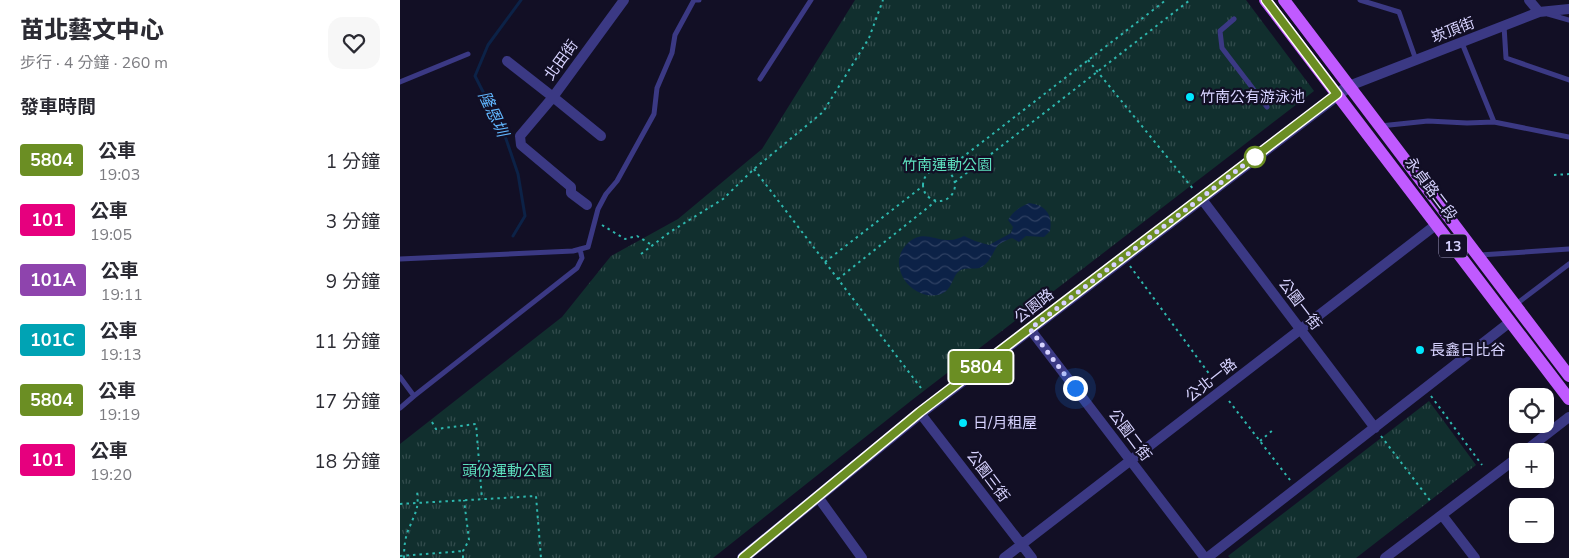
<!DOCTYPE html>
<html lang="zh-TW">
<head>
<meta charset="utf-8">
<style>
  body { margin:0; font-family:"Nunito Sans","Noto Sans TC",sans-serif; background:#f7f7f7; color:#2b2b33; height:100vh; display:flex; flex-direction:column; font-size:19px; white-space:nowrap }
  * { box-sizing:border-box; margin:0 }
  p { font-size:16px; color:#7c7c81 }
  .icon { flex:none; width:28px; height:28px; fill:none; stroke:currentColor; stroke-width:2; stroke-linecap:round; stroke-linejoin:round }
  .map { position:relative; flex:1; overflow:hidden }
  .side { display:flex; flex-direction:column; background:#fff; width:400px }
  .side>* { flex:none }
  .badge { padding:0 10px; border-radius:4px; font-size:18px; line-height:32px }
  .buttons { position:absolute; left:1109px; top:388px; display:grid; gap:10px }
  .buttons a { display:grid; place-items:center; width:45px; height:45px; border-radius:10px; background:#fff; box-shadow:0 2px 8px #0003; font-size:25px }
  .you { position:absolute; width:25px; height:25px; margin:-12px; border:4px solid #fff; border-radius:50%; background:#1a73e8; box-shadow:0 0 0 8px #1a73e833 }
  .map>.badge { position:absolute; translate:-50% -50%; box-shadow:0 0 0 2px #fff }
  h2 { padding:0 20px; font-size:19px; line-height:45px }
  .round { display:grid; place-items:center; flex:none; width:52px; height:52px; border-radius:15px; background:#f7f7f7 }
  .headline { display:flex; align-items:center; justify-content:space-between; height:85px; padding:0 20px }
  h1 { font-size:24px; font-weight:800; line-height:38px }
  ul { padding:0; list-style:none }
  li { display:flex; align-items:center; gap:15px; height:60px; padding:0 20px }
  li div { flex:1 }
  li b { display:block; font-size:19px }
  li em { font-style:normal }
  li .badge { min-width:55px; font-weight:700; text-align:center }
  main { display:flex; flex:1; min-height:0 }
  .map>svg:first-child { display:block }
</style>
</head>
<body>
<main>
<section class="side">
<div class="headline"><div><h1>苗北藝文中心</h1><p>步行 · 4 分鐘 · 260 m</p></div><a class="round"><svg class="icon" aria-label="heart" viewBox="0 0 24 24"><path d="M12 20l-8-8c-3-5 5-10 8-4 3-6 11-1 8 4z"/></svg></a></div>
<h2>發車時間</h2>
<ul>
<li><span class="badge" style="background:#6b8e23;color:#fff">5804</span><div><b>公車</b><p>19:03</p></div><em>1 分鐘</em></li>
<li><span class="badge" style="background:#e6007e;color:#fff">101</span><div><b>公車</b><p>19:05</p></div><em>3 分鐘</em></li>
<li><span class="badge" style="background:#8e44ad;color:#fff">101A</span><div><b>公車</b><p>19:11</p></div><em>9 分鐘</em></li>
<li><span class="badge" style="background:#00a3b4;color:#fff">101C</span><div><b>公車</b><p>19:13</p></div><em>11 分鐘</em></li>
<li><span class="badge" style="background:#6b8e23;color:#fff">5804</span><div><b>公車</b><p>19:19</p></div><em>17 分鐘</em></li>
<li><span class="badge" style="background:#e6007e;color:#fff">101</span><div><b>公車</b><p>19:20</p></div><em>18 分鐘</em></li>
</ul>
</section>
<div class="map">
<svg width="1169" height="558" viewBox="0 0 1169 558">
  <defs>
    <pattern id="park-tufts" width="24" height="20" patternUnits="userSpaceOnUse" patternTransform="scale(1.25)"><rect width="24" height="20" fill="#112f2e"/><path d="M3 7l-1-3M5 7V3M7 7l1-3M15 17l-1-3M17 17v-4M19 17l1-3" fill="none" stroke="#334c4d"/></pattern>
    <pattern id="water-waves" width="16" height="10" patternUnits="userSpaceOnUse" patternTransform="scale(1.25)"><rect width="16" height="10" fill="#0c2247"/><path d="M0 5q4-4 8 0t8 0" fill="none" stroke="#2f4163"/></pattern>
  </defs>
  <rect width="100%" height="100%" fill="#120f25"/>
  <path fill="url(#park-tufts)" d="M455 0H846L914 91 512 400 313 558H0V444L162 317 211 256 278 219 362 149Z
    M1029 401 1076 465 956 558H830L828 556Z"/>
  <path fill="url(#water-waves)" d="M629 203C646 205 653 215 650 231L644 237 626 236 619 242 612 238C607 240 602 242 598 245 593 252 590 262 582 267 574 271 564 265 557 273 551 281 551 292 538 295 508 300 485 262 509 242 524 230 534 241 550 240 554 240 560 238 564 236L575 241 589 245 611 233 613 227 608 220C613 211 620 207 629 203Z"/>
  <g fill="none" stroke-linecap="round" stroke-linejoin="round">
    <path stroke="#0c2247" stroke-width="3" d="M113 236 125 216 118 174 104 133 75 76 88 45 121 0"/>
    <path stroke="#2eb7ae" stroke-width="2" stroke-dasharray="2.5 4" stroke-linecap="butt" d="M688 60 794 190
      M354 169 521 388
      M523 185a16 16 0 1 1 32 0a16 16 0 1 1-32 0Z
      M546 170 766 0
      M1154 175 1169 174
      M555 182 790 0
      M202 225 225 239 237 236 252 245
      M241 254 270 232 323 199 354 169 423 112 469 38 483 0
      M425 262 523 186
      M730 266 813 379
      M438 279 536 201
      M1031 396 1082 465
      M829 401 890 480
      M32 422 36 429 76 424 82 499
      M981 436 1032 503
      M860 441 873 430
      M0 504 136 496 141 558
      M0 556 63 551
      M4 558C4 547 5 536 10 526 16 511 19 508 17 491
      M63 558V551L69 540 64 500"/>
    <path stroke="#3b3984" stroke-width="5" d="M960 0 999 12 1016 60
      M1148 14 1169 20
      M834 19 820 31 822 48 867 107
      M1104 26 1106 58 1169 80
      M1062 43 1094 122
      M360 79 411 0
      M0 82 68 54
      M980 126 1028 121 1067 123 1094 122 1169 137
      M1080 255 1169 249
      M0 259 173 251 188 247 198 209 206 194 217 181 254 114 257 88 272 53 275 35 294 0H299
      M1115 305 1169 264
      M0 377 14 396 177 268 182 258 180 249
      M0 408 14 396"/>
    <path stroke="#3b3984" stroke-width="10" d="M1129 0 1139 12
      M107 61 153 97 201 136
      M949 86 1139 12 1169 9
      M801 198 975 428
      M187 205 171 193V187L121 145 120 136 153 97 224 0
      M630 329 805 558
      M520 413 632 558
      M1125 451 1169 417
      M418 497 462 558
      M1042 515 1075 558
      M604 558 1037 224
      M807 558 1110 322
      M985 558 1118 457"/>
    <path stroke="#3b3984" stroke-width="12" d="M343 558 520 413 949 86"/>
    <path stroke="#c05aff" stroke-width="12" d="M865 0 1169 399
      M884 0 1169 376"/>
  </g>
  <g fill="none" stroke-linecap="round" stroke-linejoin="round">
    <g stroke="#fff" stroke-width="11">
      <path id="line" d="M343 558 520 412 937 94 866 0"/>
    </g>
    <use href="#line" stroke="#6b8e23" stroke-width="8"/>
    <path stroke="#d7d3ff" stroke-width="5" stroke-dasharray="0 9" d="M675 388 630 329 857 155 855 157"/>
  </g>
  <g fill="#00e7fe" stroke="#120f25" stroke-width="2">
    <circle cx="790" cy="97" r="5"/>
    <circle cx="1020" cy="350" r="5"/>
    <circle cx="563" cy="423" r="5"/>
  </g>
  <circle fill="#fff" stroke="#6b8e23" stroke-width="2.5" cx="855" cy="157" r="10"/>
  <g text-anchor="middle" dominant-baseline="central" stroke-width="4.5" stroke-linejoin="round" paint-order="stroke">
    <rect fill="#120f25" stroke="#9c98be" stroke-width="1" x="1039" y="234.5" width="28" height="23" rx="4"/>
    <g font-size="14" font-weight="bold" fill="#d7d3ff">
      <text x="1053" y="246">13</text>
    </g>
    <g font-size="15" fill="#d7d3ff" stroke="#120f25">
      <text transform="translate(1053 30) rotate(-21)">崁頂街</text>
      <text transform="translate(161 60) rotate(-54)">北田街</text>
      <text transform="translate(1031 189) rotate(53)">永貞路二段</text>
      <text transform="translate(900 304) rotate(53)">公園一街</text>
      <text transform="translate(634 306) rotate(-38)">公園路</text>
      <text transform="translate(811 380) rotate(-38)">公北一路</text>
      <text transform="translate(730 435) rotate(53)">公園二街</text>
      <text transform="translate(588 476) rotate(53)">公園三街</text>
    </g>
    <g font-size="15" fill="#d7d3ff" stroke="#120f25" text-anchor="start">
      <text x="800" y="97">竹南公有游泳池</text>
      <text x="1030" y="350">長鑫日比谷</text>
      <text x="573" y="423">日/月租屋</text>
    </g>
    <g font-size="15" fill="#5de0be" stroke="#120f25">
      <text x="547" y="165">竹南運動公園</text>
      <text x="107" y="471">頭份運動公園</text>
    </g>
    <g font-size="16" font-style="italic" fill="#61b7ff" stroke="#120f25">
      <text transform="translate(93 114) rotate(65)">隆恩圳</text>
    </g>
  </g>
</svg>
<div class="buttons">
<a><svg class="icon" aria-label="locate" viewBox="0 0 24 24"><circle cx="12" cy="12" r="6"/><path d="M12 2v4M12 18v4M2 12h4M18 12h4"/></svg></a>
<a>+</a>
<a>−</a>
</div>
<div class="you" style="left:675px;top:388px"></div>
<b class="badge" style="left:581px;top:367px;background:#6b8e23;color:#fff">5804</b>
</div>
</main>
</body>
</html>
